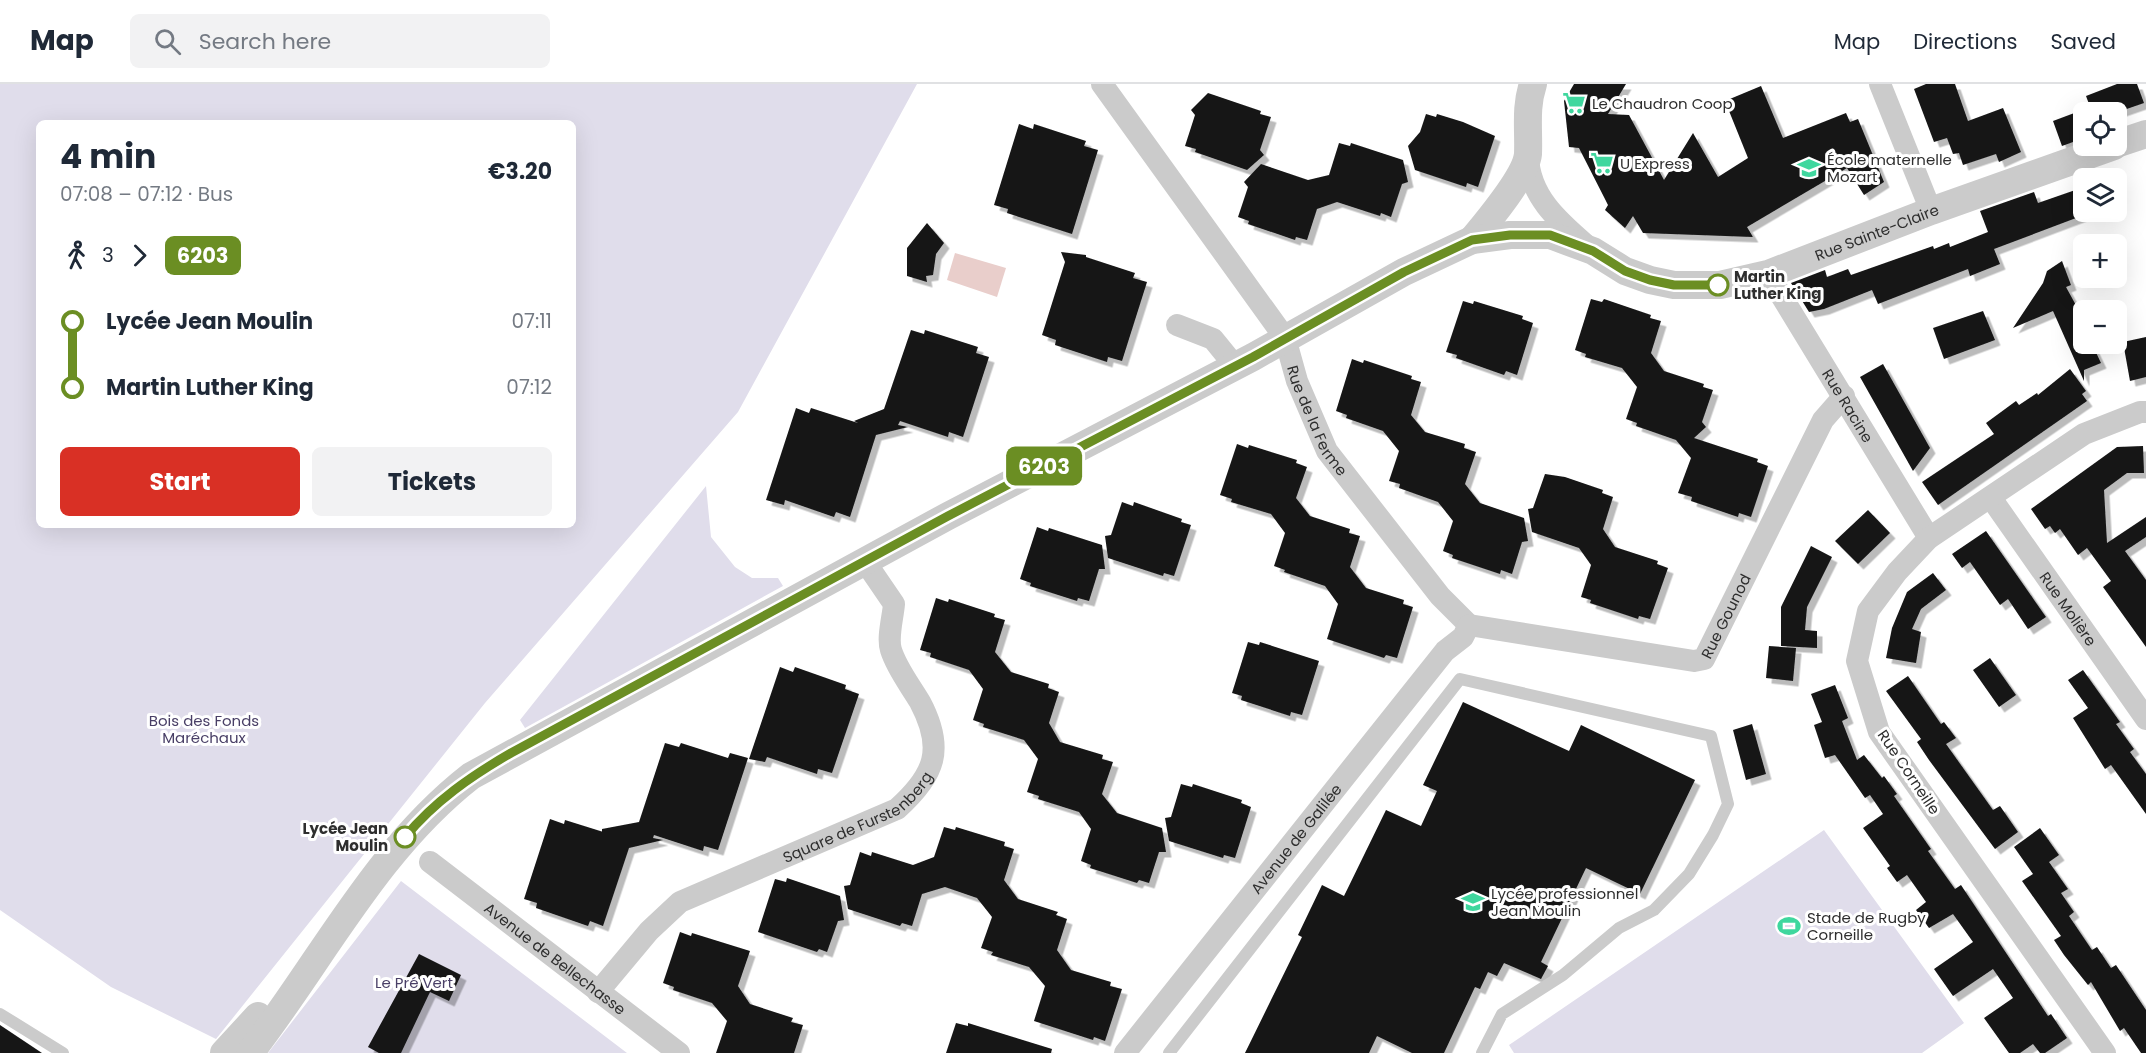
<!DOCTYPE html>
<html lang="en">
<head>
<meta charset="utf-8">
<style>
  body { margin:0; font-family:Poppins,sans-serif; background:#f2f2f3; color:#1f2937; height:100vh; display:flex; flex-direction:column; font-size:22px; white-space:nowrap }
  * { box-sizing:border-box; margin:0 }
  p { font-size:20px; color:#747a83 }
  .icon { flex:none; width:33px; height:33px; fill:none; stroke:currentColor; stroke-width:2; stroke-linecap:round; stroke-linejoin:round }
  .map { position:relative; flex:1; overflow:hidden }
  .sheet { position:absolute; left:36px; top:36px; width:540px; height:408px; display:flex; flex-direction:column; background:#fff; border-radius:9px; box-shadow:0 6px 24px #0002 }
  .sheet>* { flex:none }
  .badge { padding:0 12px; border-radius:9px; font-size:21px; line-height:39px }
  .buttons { position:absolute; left:2073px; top:18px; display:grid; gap:12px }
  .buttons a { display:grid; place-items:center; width:54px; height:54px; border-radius:9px; background:#fff; box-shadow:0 6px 24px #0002; font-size:30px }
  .map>.badge { position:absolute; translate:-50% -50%; box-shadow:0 0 0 3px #fff }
  .legs { display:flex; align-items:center; gap:9px; height:66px; padding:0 24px; font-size:20px }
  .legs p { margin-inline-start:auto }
  .overview { display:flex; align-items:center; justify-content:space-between; height:102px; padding:0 24px }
  h1 { font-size:33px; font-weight:700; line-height:45px }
  .action { display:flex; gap:12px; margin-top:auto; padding:12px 24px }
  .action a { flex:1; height:69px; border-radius:9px; background:#d93025; color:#fff; font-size:24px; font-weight:700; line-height:69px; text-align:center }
  .action a+a { background:#f2f2f3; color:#1f2937 }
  ul { padding:0 24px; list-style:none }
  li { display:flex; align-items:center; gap:21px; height:66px; font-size:22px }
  li i { display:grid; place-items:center; width:9px; height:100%; margin:0 8px; background:currentColor }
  li i::after { content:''; width:15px; height:15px; margin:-8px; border:4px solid; border-radius:50%; background:#fff }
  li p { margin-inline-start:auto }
  li:first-child i { background:linear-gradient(#0000 50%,currentColor 0) }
  li:last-child i { background:linear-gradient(currentColor 50%,#0000 0) }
  header { display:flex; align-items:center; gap:36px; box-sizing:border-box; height:84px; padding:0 30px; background:#fff; border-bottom:2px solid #e0e1e3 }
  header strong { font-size:28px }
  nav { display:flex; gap:33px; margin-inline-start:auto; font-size:21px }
  .search { width:420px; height:54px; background:#f2f2f3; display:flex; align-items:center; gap:15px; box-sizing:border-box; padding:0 21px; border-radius:9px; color:#747a83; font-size:22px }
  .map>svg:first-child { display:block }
</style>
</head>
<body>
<header>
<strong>Map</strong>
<div class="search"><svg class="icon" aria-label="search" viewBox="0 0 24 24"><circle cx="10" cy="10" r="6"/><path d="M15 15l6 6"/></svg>Search here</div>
<nav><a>Map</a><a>Directions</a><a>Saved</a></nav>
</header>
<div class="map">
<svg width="2146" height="969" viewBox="0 0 2146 969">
  <defs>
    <filter id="shadow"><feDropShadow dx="5.5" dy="5.5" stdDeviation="0" flood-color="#0004"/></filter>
  </defs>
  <rect width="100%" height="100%" fill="#fff"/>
  <path fill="#e0ddeb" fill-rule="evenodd" d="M0 0H917L738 328 485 619 216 955 111 903 0 826ZM39 39H573V441H39Z
    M706 402 711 453 735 483 752 494H778L783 502 525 644 520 636Z
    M1824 746 1964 939 1922 969H1514L1509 961Z
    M401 797 627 969H268Z"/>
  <path fill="#e9cecb" d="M955 169 1006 184 997 213 947 196Z"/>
  <path fill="#151515" filter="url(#shadow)" d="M1574 0H1626L1608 30 1629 31 1664 96 1693 49 1718 93 1748 74 1725 17 1761 2 1783 54 1846 29 1850 38 1858 35 1884 98 1864 111 1847 84 1747 143 1753 153 1643 149 1633 132 1625 144 1605 126 1608 121 1579 64 1569 63 1564 17Z
    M1926 0H1955L1968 37 2003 24 2021 68 1999 78 1996 70 1963 81 1959 69 1953 70 1947 54 1934 58 1914 5Z
    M2117 0H2137L2144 19 2118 28H2092L2086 12Z
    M1208 9 1261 27 1260 30 1271 33 1260 66 1264 71 1247 86 1195 68 1196 65 1185 62 1195 31 1191 26Z
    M2077 28 2084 54 2062 62 2053 37Z
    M1426 30 1436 33 1437 30 1463 38 1495 52 1478 103 1467 99 1466 103 1415 86 1408 62 1420 48Z
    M1019 40 1033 45 1034 40 1086 57 1084 62 1098 66 1072 150 1007 129 1008 125 994 121Z
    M1339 59 1350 62 1351 59 1403 76 1408 98 1402 100 1391 133 1381 129 1380 132 1337 118 1317 125 1307 156 1296 153 1295 156 1248 140 1249 137 1238 133 1248 103 1244 98 1261 80 1308 96 1329 91Z
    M2084 103V131L1994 165 2000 180 1970 192 1968 185 1878 220 1872 206 1824 225 1809 228 1791 199 1825 186 1827 193 1848 185 1851 191 1933 162 1934 165 1949 159 1950 163 1988 148 1980 127 2034 108 2038 119Z
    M927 139 944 159 936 170 933 191 926 192 927 198 907 192V164Z
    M1061 168 1086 171V173L1135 189 1133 194 1147 198 1122 277 1108 273 1107 278 1055 261 1056 256 1042 251 1065 178Z
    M2062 177 2071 201 2066 203 2084 236V265L2092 260 2101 279 2084 286V297L2053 227 2013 244 2043 199 2047 187Z
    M1591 215 1602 218 1604 215 1651 231 1650 234 1661 237 1651 269 1664 287 1704 300 1703 303 1713 306 1702 338 1706 343 1694 354 1758 375 1757 378 1768 382 1751 433 1739 429 1738 433 1691 417 1692 413 1678 409 1691 374 1676 356 1636 342 1637 339 1626 335 1637 303 1622 284 1585 273 1586 270 1575 266Z
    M1463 217 1473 220 1474 217 1523 232 1522 235 1533 239 1517 291 1506 287 1504 291 1456 274 1457 271 1446 268Z
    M1983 227 1995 256 1944 275 1933 244Z
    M911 246 924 250 925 246 978 263 976 269 989 273 963 353 949 348 948 353 900 337 898 341 908 343 876 351 850 433 836 428 834 433 785 416 784 421 766 416 796 324 809 329 811 324 858 339 854 337 884 325Z
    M2146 253V293L2130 297 2123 258Z
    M1352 275 1363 279 1364 276 1412 292 1411 295 1421 298 1411 331 1425 348 1465 360 1464 364 1476 368 1465 400 1480 419 1524 434 1528 457 1522 458 1512 490 1501 486 1500 490 1452 474 1453 471 1443 467 1453 437 1438 418 1399 404 1400 400 1389 397 1399 367 1383 347 1346 334 1347 331 1336 327Z
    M1883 280 1930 364 1913 387 1860 293Z
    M2070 285 2086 307 2082 310 2087 317 1938 421 1922 398 1994 350 1986 339 2016 317 2019 321 2037 309 2038 311Z
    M1237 360 1248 364 1249 361 1297 376 1296 379 1307 383 1296 414 1310 432 1350 445 1349 449 1360 452 1350 483 1366 504 1404 516 1403 520 1413 523 1397 574 1386 571 1384 574 1327 555 1338 520 1325 502 1284 488 1285 486 1274 482 1285 449 1271 430 1231 418 1232 415 1220 411Z
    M2143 362 2144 389H2127L2104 406 2107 459 2146 433V453L2125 467 2146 496V563L2103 503 2111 497 2087 464 2078 471 2060 445 2055 449 2050 442 2045 445 2031 425 2117 363Z
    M1545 390 1565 393 1603 406 1602 409 1613 413 1603 445 1615 463 1658 477 1657 480 1668 484 1650 535 1639 532 1638 535 1590 519 1591 516 1581 513 1591 481 1579 464 1532 448 1528 425 1533 424Z
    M1122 418 1133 422 1134 418 1182 435 1181 438 1191 441 1174 492 1164 489 1163 492 1108 474 1105 452 1111 451Z
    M1868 426 1890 449 1858 480 1835 457Z
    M1037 443 1048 447 1049 444 1102 461 1105 485H1099L1089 517 1078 514 1077 517 1030 502 1031 499 1020 495Z
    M1986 447 2046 533 2028 545 2008 515 2000 521 1970 478 1962 484 1952 470Z
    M1811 462 1832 473 1807 523 1805 546 1817 547V564L1781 562V523Z
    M1933 489 1946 506 1921 525 1912 545 1921 548 1916 579 1886 574 1892 544 1907 508Z
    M936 514 948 518 949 515 995 530 994 533 1005 536 995 568 1011 588 1049 600 1048 604 1059 608 1049 639 1060 658 1103 671 1102 675 1113 678 1102 710 1117 729 1162 744 1166 768H1159L1149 799 1139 796 1137 799 1090 784 1091 781 1081 777 1091 745 1079 728 1038 715 1039 712 1027 708 1038 675 1024 656 983 643 984 640 973 636 983 605 969 586 930 573 931 569 920 566Z
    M1248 558 1259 561 1260 558 1319 577 1302 631 1291 628 1290 632 1241 616 1242 612 1232 609Z
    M1769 562 1796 564 1793 597 1766 594Z
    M1990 574 2016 611 1999 623 1973 586Z
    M780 583 793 588 795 583 846 601 845 605 859 610 832 689 818 685 817 690 767 673 765 678 749 675Z
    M2083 586 2120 638 2116 640 2134 665 2130 668 2146 690V730L2111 681 2105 685 2073 634 2088 624 2068 596Z
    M1908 592 1941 640 1944 638 1956 654 1946 660 1993 726 2000 722 2018 748 1995 765 1929 676 1917 658 1921 655 1886 607Z
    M1835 601 1848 634 1842 637 1857 676 1864 671 1882 694 1884 692 1897 710 1894 712 1931 765 1928 767 1955 805 1961 801 2048 932 2051 930 2067 954 2045 969H2040L2033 960 2020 969H2009L1984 934 2013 914 1993 885 1953 912 1934 885 1973 858 1953 830 1929 844 1916 826 1926 818 1907 791 1897 798 1887 784 1890 782 1863 744 1883 730 1870 711 1865 714 1835 671 1825 674 1814 641 1822 638 1811 610Z
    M1463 618 1569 667 1581 641 1695 696 1640 810 1586 784 1541 878 1548 882 1541 895 1504 879 1497 892 1488 888 1480 905 1475 903 1444 969H1412L1377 952 1369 969H1245L1302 853 1298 851 1322 801 1344 812 1386 726 1421 742 1437 707 1423 701Z
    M1752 640 1766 690 1746 696 1733 646Z
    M665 659 679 663 681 659 728 674 730 669 748 674 718 766 704 762 703 767 654 751 653 754 663 756 629 764 603 842 590 837 588 842 536 824 537 819 524 815 550 735 564 740 565 736 613 751 602 748V745L639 738Z
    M1181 700 1192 703 1193 700 1242 716 1241 719 1251 723 1235 774 1224 771 1223 774 1169 757 1165 734 1171 733Z
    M944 743 955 746 956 743 1005 758 1004 762 1014 765 1004 796 1018 815 1058 828 1056 831 1067 835 1057 866 1071 886 1111 898 1110 902 1122 905 1105 957 1094 953 1093 956 1034 937 1045 902 1029 883 991 871 993 868 981 864 992 833 977 814 945 803 922 810 912 842 902 839 900 842 848 825 844 802 850 801 860 768 871 772 872 768 913 781 934 773Z
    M2040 744 2059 771 2049 778 2068 805 2061 809 2074 828 2069 832 2092 866 2097 863 2111 884 2116 881 2146 926V969H2141L2124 944 2120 947 2091 898 2088 901 2064 871 2054 856 2061 852 2022 797 2033 790 2014 763Z
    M787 794 840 812 844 836 838 837 827 868 819 865 817 868 758 848 775 795 786 798Z
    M680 848 691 852 692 849 750 867 738 902 750 920 793 934 791 938 803 941 794 969H716L727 937 712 919 673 906 674 903 663 899Z
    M419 870 461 891 449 917 430 908 401 969H379L368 963Z
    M956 939 968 942V939L1052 965 1051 969H946Z
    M0 941 42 969H0Z"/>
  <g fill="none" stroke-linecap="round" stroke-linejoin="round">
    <path stroke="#cbcbcb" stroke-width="12" d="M0 930 63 969
      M1169 969 1460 595 1711 652 1728 720 1713 751 1689 790 1654 826 1619 844 1563 891 1502 930 1482 969"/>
    <g stroke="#cbcbcb" stroke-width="22">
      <path id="s1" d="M1102 0 1285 254 1297 297 1327 367 1440 512 1469 541"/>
      <path d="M1880 0 1931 127"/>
      <path d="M1528 72C1529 111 1557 136 1585 160"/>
      <path id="s2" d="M1768 190 1929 454"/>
      <path d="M1177 241 1213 255 1235 282"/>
      <path id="s3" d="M1991 414 2146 635"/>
      <path id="s4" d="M1469 541 1694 577 1704 575 1823 336 1844 312"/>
      <path id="s5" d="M430 778 679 969"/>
      <path id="s6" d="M598 908 649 847 680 818 897 725C935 691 945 665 920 618 910 601 897 585 891 566 887 554 893 533 894 520L866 479"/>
      <path id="s7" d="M1125 969 1445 567 1463 553 1469 541"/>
      <path d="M2105 969 1879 648 1857 577 1868 527 1897 488 1929 454 2084 350 2140 328H2146"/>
    </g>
    <g stroke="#cbcbcb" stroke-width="28">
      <path d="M2116 60 2146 50"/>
      <path d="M1472 156C1487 138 1526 92 1528 70 1529 45 1525 24 1533 0"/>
      <path d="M224 969 258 932"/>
      <path id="s8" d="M250 969C322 876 376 766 471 692L948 432 1253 273 1404 188 1472 156 1510 151H1550L1593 167 1625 187 1650 196 1674 201H1720L1768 190 1931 127 2114 62"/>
    </g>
  </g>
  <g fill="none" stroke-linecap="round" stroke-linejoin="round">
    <g stroke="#fff" stroke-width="14">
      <path id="line-1" d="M405 753C435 717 471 692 511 669L948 432 1253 273 1404 188 1472 156 1510 151H1550L1593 167 1625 187 1650 196 1674 201H1718"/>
    </g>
    <use href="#line-1" stroke="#6b8e23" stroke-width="9"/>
  </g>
  <defs>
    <g id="supermarket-bare" transform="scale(1.8)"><path d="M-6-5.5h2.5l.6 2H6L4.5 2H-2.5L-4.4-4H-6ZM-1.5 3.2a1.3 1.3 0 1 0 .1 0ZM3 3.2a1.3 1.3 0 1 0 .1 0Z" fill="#3fd79e" stroke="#fff" stroke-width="2.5" paint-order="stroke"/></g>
    <g id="school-bare" transform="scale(1.8)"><path d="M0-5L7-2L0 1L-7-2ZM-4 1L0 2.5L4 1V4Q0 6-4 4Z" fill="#3fd79e" stroke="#fff" stroke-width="2.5" paint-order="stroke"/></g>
    <g id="stadium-bare" transform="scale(1.8)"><path d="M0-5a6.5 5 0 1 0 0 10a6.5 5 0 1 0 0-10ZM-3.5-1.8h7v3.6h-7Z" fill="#3fd79e" stroke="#fff" stroke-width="2.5" paint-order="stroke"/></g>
  </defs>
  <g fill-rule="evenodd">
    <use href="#supermarket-bare" x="1574" y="19"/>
    <use href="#supermarket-bare" x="1602" y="79"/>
    <use href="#school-bare" x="1809" y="84"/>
    <use href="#school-bare" x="1473" y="818"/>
    <use href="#stadium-bare" x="1789" y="842"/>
  </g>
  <g fill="#fff" stroke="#6b8e23" stroke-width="3">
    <circle cx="1718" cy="201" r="10"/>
    <circle cx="405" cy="753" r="10"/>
  </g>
  <g text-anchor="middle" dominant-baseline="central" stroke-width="6" stroke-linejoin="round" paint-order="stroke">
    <g font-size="15" fill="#2e2e2e" stroke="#fff" text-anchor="start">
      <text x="1592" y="19">Le Chaudron Coop</text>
      <text x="1827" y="75">École maternelle<tspan x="1827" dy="17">Mozart</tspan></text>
      <text x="1620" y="79">U Express</text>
      <text x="1491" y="809">Lycée professionnel<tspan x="1491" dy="17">Jean Moulin</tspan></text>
      <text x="1807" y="833">Stade de Rugby<tspan x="1807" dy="17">Corneille</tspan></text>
    </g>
    <g font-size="15" fill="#2e2e2e" stroke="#fff">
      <text stroke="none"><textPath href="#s8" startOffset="1916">Rue Sainte-Claire</textPath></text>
      <text stroke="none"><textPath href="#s2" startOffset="154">Rue Racine</textPath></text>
      <text stroke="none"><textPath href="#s1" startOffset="402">Rue de la Ferme</textPath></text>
      <text stroke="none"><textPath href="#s3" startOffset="135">Rue Molière</textPath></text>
      <text stroke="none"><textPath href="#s4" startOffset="286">Rue Gounod</textPath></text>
      <text transform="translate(1909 688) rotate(56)">Rue Corneille</text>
      <text stroke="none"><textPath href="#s6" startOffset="320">Square de Furstenberg</textPath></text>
      <text stroke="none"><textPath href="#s7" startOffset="274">Avenue de Galilée</textPath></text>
      <text stroke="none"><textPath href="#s5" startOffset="158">Avenue de Bellechasse</textPath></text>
    </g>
    <g font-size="15" font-weight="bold" fill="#2e2e2e" stroke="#fff" text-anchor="start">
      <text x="1734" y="192">Martin<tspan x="1734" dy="17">Luther King</tspan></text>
      <text x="388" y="744" text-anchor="end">Lycée Jean<tspan x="388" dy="17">Moulin</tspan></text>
    </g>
    <g font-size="15" fill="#493f66" stroke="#fff">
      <text x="204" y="636">Bois des Fonds<tspan x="204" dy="17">Maréchaux</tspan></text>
      <text x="414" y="898">Le Pré Vert</text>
    </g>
  </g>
</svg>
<div class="buttons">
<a><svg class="icon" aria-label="locate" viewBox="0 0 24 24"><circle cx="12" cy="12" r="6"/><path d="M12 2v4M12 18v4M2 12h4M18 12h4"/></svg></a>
<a><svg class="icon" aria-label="layers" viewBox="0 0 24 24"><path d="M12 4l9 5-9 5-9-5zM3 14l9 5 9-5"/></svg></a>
<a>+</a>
<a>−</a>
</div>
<b class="badge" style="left:1044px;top:382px;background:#6b8e23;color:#fff">6203</b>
<section class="sheet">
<div class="overview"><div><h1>4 min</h1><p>07:08 – 07:12 · Bus</p></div><b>€3.20</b></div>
<div class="legs"><svg class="icon" aria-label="walk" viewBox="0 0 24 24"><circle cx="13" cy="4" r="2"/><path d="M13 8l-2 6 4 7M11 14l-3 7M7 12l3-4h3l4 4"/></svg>3<svg class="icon" aria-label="forward" viewBox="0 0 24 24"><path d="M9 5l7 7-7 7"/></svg><b class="badge" style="background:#6b8e23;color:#fff">6203</b></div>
<ul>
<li><i style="color:#6b8e23"></i><b>Lycée Jean Moulin</b><p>07:11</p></li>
<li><i style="color:#6b8e23"></i><b>Martin Luther King</b><p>07:12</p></li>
</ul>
<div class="action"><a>Start</a><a>Tickets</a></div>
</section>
</div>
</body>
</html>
